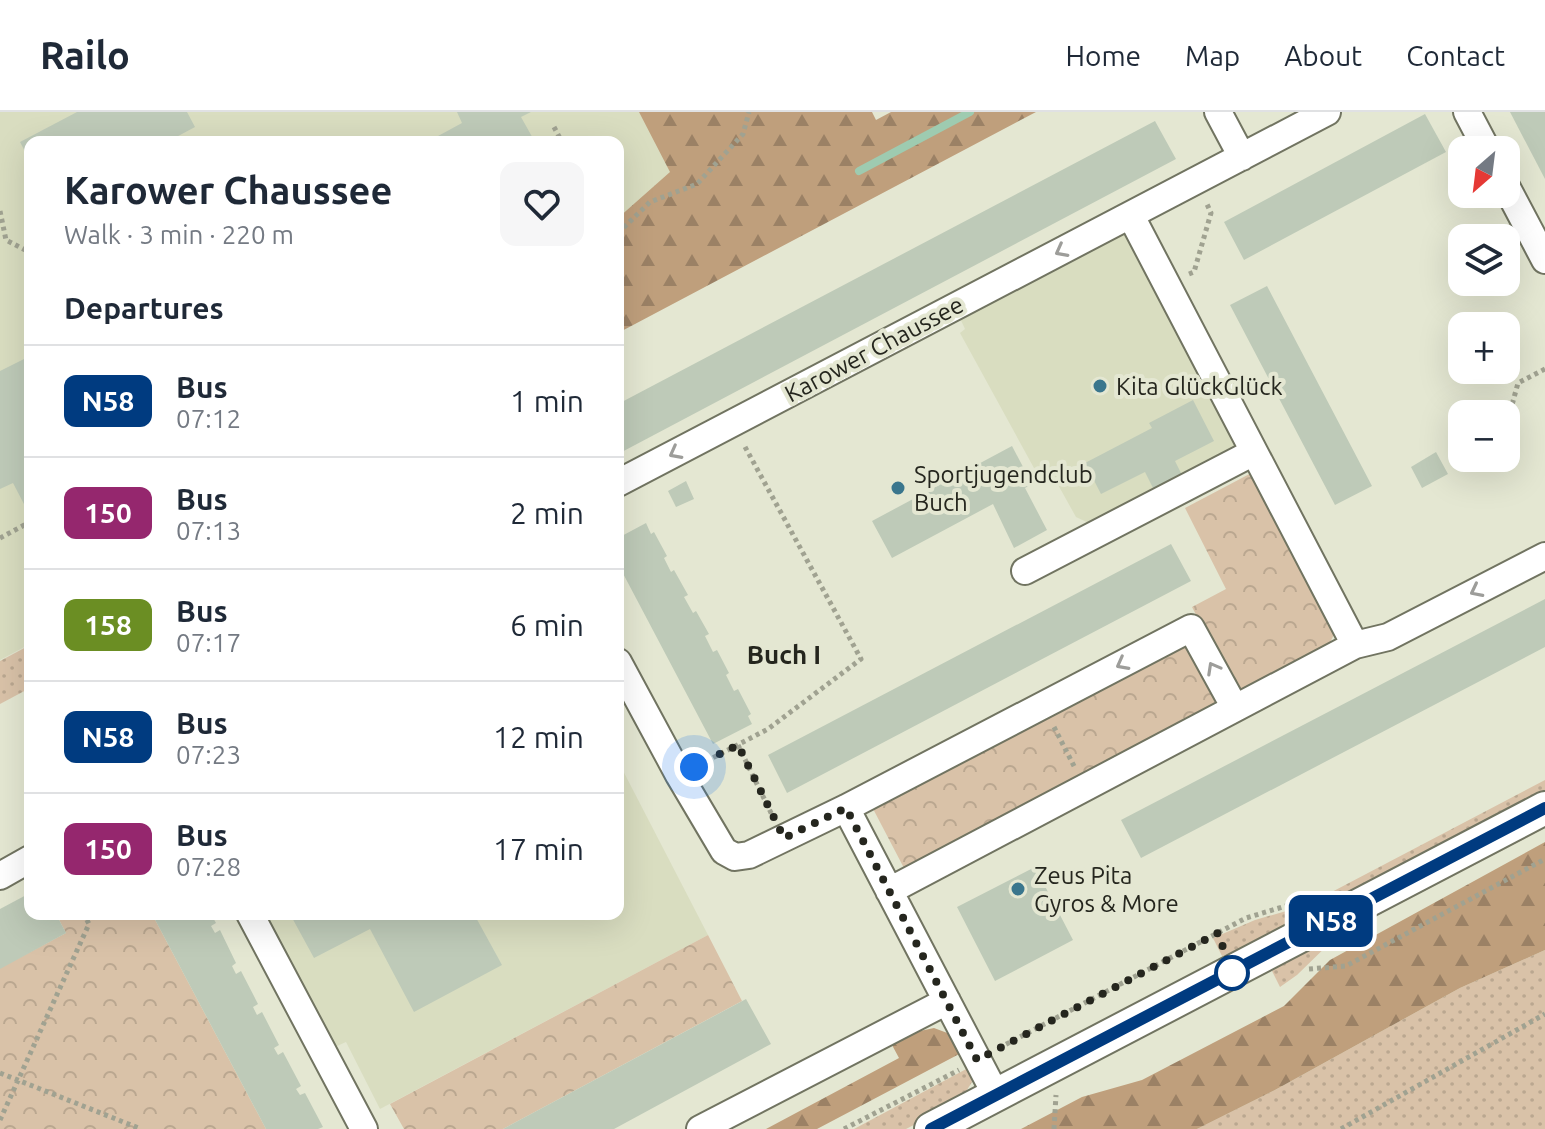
<!DOCTYPE html>
<html lang="en">
<head>
<meta charset="utf-8">
<style>
  body { margin:0; font-family:Ubuntu,sans-serif; background:#f6f6f7; color:#1f2937; height:100vh; display:flex; flex-direction:column; font-size:30px; white-space:nowrap }
  * { box-sizing:border-box; margin:0 }
  p { font-size:26px; color:#747a83 }
  .icon { flex:none; width:44px; height:44px; fill:none; stroke:currentColor; stroke-width:2; stroke-linecap:round; stroke-linejoin:round }
  .map { position:relative; flex:1; overflow:hidden }
  .drawer { position:absolute; left:24px; top:24px; width:600px; height:784px; display:flex; flex-direction:column; background:#fff; border-radius:16px; box-shadow:0 8px 32px #0002 }
  .drawer>* { flex:none }
  .badge { padding:0 16px; border-radius:12px; font-size:28px; line-height:52px }
  .needle { width:52px; rotate:208deg }
  .tools { position:absolute; left:1448px; top:24px; display:grid; gap:16px }
  .tools a { display:grid; place-items:center; width:72px; height:72px; border-radius:16px; background:#fff; box-shadow:0 8px 32px #0002; font-size:40px }
  .you { position:absolute; width:40px; height:40px; margin:-20px; border:6px solid #fff; border-radius:50%; background:#1a73e8; box-shadow:0 0 0 12px #1a73e833 }
  .map>.badge { position:absolute; translate:-50% -50%; box-shadow:0 0 0 4px #fff }
  h2 { padding:0 40px; font-size:30px; line-height:72px }
  .round { display:grid; place-items:center; flex:none; width:84px; height:84px; border-radius:16px; background:#f6f6f7 }
  .overview { display:flex; align-items:center; justify-content:space-between; height:136px; padding:0 40px }
  h1 { font-size:38px; font-weight:700; line-height:60px }
  ul { padding:0; list-style:none }
  li { display:flex; align-items:center; gap:24px; height:112px; padding:0 40px; border-top:2px solid #e0e1e3 }
  li div { flex:1 }
  li b { display:block; font-size:30px }
  li em { font-style:normal }
  li .badge { min-width:88px; font-weight:700; text-align:center }
  header { display:flex; align-items:center; gap:48px; box-sizing:border-box; height:112px; padding:0 40px; background:#fff; border-bottom:2px solid #e0e1e3 }
  header strong { font-size:38px }
  nav { display:flex; gap:44px; margin-inline-start:auto; font-size:28px }
  .map>svg:first-child { display:block }
</style>
</head>
<body>
<header>
<strong>Railo</strong>
<nav><a>Home</a><a>Map</a><a>About</a><a>Contact</a></nav>
</header>
<div class="map">
<svg width="1545" height="1017" viewBox="0 0 1545 1017">
  <defs>
    <pattern id="grass-dots" width="8" height="8" patternUnits="userSpaceOnUse" patternTransform="scale(2)"><rect width="8" height="8" fill="#d9c2a8"/><path d="M2 2h.1M6 6h.1" fill="none" stroke="#baa790" stroke-width="1.8" stroke-linecap="round"/></pattern>
    <pattern id="forest-firs" width="22" height="20" patternUnits="userSpaceOnUse" patternTransform="scale(2)"><rect width="22" height="20" fill="#bf9f7c"/><path d="M5 1l3.5 6h-7zM16 11l3.5 6h-7z" fill="#9b8165"/></pattern>
    <pattern id="park-crowns" width="20" height="18" patternUnits="userSpaceOnUse" patternTransform="scale(2)"><rect width="20" height="18" fill="#d9c2a8"/><path d="M2 6a3 3 0 1 1 6 0M12 15a3 3 0 1 1 6 0" fill="none" stroke="#baa790"/></pattern>
  </defs>
  <rect width="100%" height="100%" fill="#e4e7d2"/>
  <path fill="#d9ddc0" d="M0 0H869L618 221V30H30V532L0 548Z
    M1118 118 1127 121 1240 328 1233 341 1093 413 1076 405 1052 362 1040 367 960 221 965 217 958 202Z
    M618 649 708 823 380 997 346 930 335 935 265 802H618Z"/>
  <path fill="url(#grass-dots)" d="M30 533V576L0 592V549Z
    M1545 668V681L1261 829 1222 844 1213 826 1255 808 1307 793Z
    M1545 710V716L1336 825 1297 863 1280 875 1272 859 1283 849Z
    M1545 838V1017H1197L1275 978 1460 876Z
    M970 955 972 970 960 989 906 1017H854Z"/>
  <path fill="url(#forest-firs)" d="M639 0H872L876 8 891 0H1036L618 221V106L670 60Z
    M1545 730V838L1460 876 1275 978 1197 1017H1021L1082 985 1142 968 1284 894 1330 848Z
    M934 916 950 922 963 940 817 1017H766L899 946 892 933 920 919Z"/>
  <path fill="url(#park-crowns)" d="M1257 358 1336 518 1328 535 1239 584 1192 495 1226 477 1185 396Z
    M1188 526 1222 593 905 758 870 691Z
    M56 802H152L266 1017H0V856L66 821Z
    M708 823 742 889 503 1017H404L390 992Z"/>
  <g fill="none" stroke-linecap="round" stroke-linejoin="round">
    <path stroke="#9ecbb0" stroke-width="8" d="M859 59 970 0"/>
  </g>
  <path fill="#becab8" d="M77 0H187L195 15 167 30H30V49L20 30Z
    M457 0H531L521 5 535 30H427L462 11Z
    M1510 0H1545V67Z
    M1425 2 1446 40 1244 148 1224 110Z
    M1155 9 1176 47 618 342V292Z
    M1267 174 1372 374 1335 393 1230 193Z
    M24 247 30 259V392L25 394 13 371 0 377V259Z
    M1193 288 1214 329 1175 349 1182 363 1154 378 1145 360 1101 382 1085 351 1152 316 1149 311Z
    M1012 334 1032 372 1025 376 1047 418 1014 436 993 392 892 446 872 409Z
    M1436 340 1448 362 1422 376 1411 355Z
    M686 369 694 387 676 395 668 379Z
    M646 411 651 422 654 420 667 444 664 446 671 460 674 458 688 483 684 485 693 501 696 499 709 522 705 524 713 540 717 538 729 561 726 563 734 579 738 577 751 602 748 604 752 612 713 632 618 452V426Z
    M1171 432 1191 469 787 681 768 643Z
    M1545 487V535L1141 746 1121 708Z
    M1035 755 1073 828 995 869 957 795Z
    M30 781V802H56L66 821 0 857V797Z
    M152 802H211L216 811 211 814 215 821 220 818 236 851 232 854 236 862 241 859 258 892 253 895 257 903 262 900 279 933 274 936 278 943 283 940 301 974 296 977 300 983 305 981 323 1015 318 1017H266Z
    M290 802H474L502 853 414 900 370 817 314 846Z
    M746 887 771 932 614 1017H503Z"/>
  <g fill="none" stroke-linecap="round" stroke-linejoin="round">
    <g stroke="#717461" stroke-width="30">
      <path id="minor" d="M1218 0 1242 45
        M1467 0 1487 38
        M1506 74 1545 148
        M1131 104 1355 533
        M618 371 1327 0
        M1025 459 1254 340
        M618 550 679 663 724 739 735 745 749 743 846 696 1191 516 1235 596
        M846 696 996 983
        M0 764 30 747
        M889 779 1355 533 1388 525 1545 444
        M250 802 364 1017
        M700 1017 947 889"/>
    </g>
    <g stroke="#717461" stroke-width="36">
      <path id="major" d="M931 1017 1545 696"/>
    </g>
    <path stroke="#a0a291" stroke-width="5" stroke-dasharray="4 4" stroke-linecap="butt" d="M554 15 562 30
      M0 99 6 128 29 140
      M618 121 650 90 697 72 743 22 749 0
      M1189 162 1194 160 1211 101 1206 90
      M1506 315 1518 271 1545 257
      M0 426 30 410
      M1054 615 1075 656
      M738 633 774 707
      M699 653 768 617 861 547 744 333
      M1309 857 1346 854 1545 747
      M999 936 1246 806 1299 790
      M0 961 141 1017
      M0 1008 89 812 84 802
      M844 1017 959 958
      M1054 1017 1056 983
      M1341 1017 1545 902"/>
    <use href="#minor" stroke="#fff" stroke-width="26"/>
    <use href="#major" stroke="#fff" stroke-width="32"/>
  </g>
  <defs><path id="oneway-chevron" d="M-2-3.5L2.5 0L-2 3.5" fill="none" stroke-width="1.6" stroke-linecap="round" stroke-linejoin="round" transform="scale(2)"/></defs>
  <g stroke="#9d9d9a">
    <use href="#oneway-chevron" transform="translate(1061 139) rotate(152)"/>
    <use href="#oneway-chevron" transform="translate(675 341) rotate(152)"/>
    <use href="#oneway-chevron" transform="translate(1476 479) rotate(153)"/>
    <use href="#oneway-chevron" transform="translate(1122 552) rotate(152)"/>
    <use href="#oneway-chevron" transform="translate(1213 556) rotate(-119)"/>
  </g>
  <g fill="none" stroke-linecap="round" stroke-linejoin="round">
    <g stroke="#fff" stroke-width="18">
      <path id="line" d="M931 1017 1545 696"/>
    </g>
    <use href="#line" stroke="#003b80" stroke-width="12"/>
    <path stroke="#25261e" stroke-width="8" stroke-dasharray="0 14.4" d="M694 655 738 633 784 726 846 696 977 948 1218 821 1232 861"/>
  </g>
  <g fill="#3a768d" stroke="#e4e7d2" stroke-width="3">
    <circle cx="1100" cy="274" r="8"/>
    <circle cx="898" cy="376" r="8"/>
    <circle cx="1018" cy="777" r="8"/>
  </g>
  <circle fill="#fff" stroke="#003b80" stroke-width="4" cx="1232" cy="861" r="16"/>
  <g text-anchor="middle" dominant-baseline="central" stroke-width="8" stroke-linejoin="round" paint-order="stroke">
    <g font-size="24" fill="#25261e" stroke="#e4e7d2">
      <text transform="translate(874 237) rotate(-28)">Karower Chaussee</text>
    </g>
    <g font-size="24" fill="#25261e" stroke="#e4e7d2" text-anchor="start">
      <text x="1116" y="274">Kita GlückGlück</text>
      <text x="914" y="362">Sportjugendclub<tspan x="914" dy="28">Buch</tspan></text>
      <text x="1034" y="763">Zeus Pita<tspan x="1034" dy="28">Gyros &amp; More</tspan></text>
    </g>
    <g font-size="26" font-weight="bold" fill="#25261e" stroke="#e4e7d2">
      <text x="784" y="542">Buch I</text>
    </g>
  </g>
</svg>
<div class="tools">
<a><svg class="needle" viewBox="-14 -14 28 28"><path d="M0-13l5 13h-10z" fill="#e53935"/><path d="M0 13l5-13h-10z" fill="#747a83"/></svg></a>
<a><svg class="icon" aria-label="layers" viewBox="0 0 24 24"><path d="M12 4l9 5-9 5-9-5zM3 14l9 5 9-5"/></svg></a>
<a>+</a>
<a>−</a>
</div>
<div class="you" style="left:694px;top:655px"></div>
<b class="badge" style="left:1331px;top:809px;background:#003b80;color:#fff">N58</b>
<section class="drawer">
<div class="overview"><div><h1>Karower Chaussee</h1><p>Walk · 3 min · 220 m</p></div><a class="round"><svg class="icon" aria-label="heart" viewBox="0 0 24 24"><path d="M12 20l-8-8c-3-5 5-10 8-4 3-6 11-1 8 4z"/></svg></a></div>
<h2>Departures</h2>
<ul>
<li><span class="badge" style="background:#003b80;color:#fff">N58</span><div><b>Bus</b><p>07:12</p></div><em>1 min</em></li>
<li><span class="badge" style="background:#95276e;color:#fff">150</span><div><b>Bus</b><p>07:13</p></div><em>2 min</em></li>
<li><span class="badge" style="background:#6b8e23;color:#fff">158</span><div><b>Bus</b><p>07:17</p></div><em>6 min</em></li>
<li><span class="badge" style="background:#003b80;color:#fff">N58</span><div><b>Bus</b><p>07:23</p></div><em>12 min</em></li>
<li><span class="badge" style="background:#95276e;color:#fff">150</span><div><b>Bus</b><p>07:28</p></div><em>17 min</em></li>
</ul>
</section>
</div>
</body>
</html>
